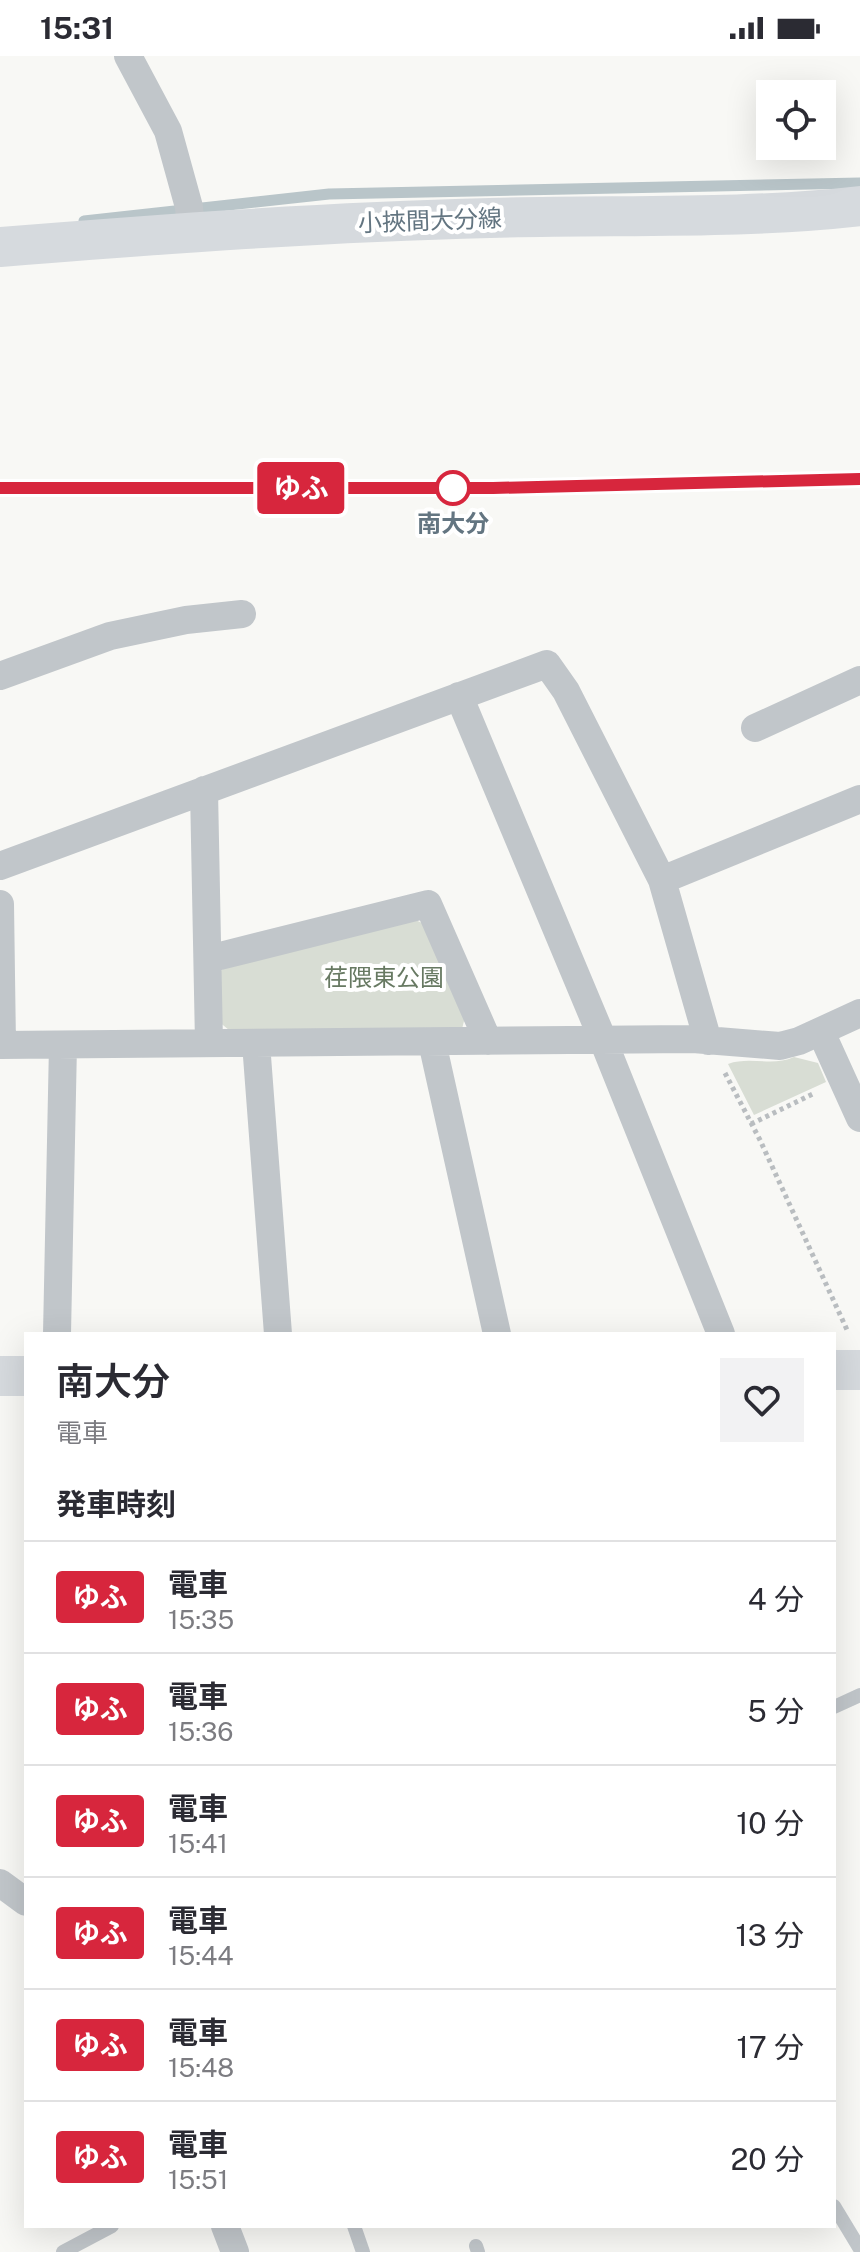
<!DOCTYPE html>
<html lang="ja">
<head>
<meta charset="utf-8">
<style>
  body { margin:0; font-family:"Public Sans","Noto Sans JP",sans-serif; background:#f2f2f3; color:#2b2b33; height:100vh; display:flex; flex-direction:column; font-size:30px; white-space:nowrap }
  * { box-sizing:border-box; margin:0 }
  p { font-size:26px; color:#7c7c81 }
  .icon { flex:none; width:44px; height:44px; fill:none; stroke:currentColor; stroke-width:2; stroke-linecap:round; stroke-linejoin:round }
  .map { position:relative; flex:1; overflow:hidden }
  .side { position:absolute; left:24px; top:1276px; width:812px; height:896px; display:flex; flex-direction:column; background:#fff; border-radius:0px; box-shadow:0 8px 32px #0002 }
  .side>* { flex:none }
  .badge { padding:0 16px; border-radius:6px; font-size:28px; line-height:52px }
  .controls { position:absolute; left:756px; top:24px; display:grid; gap:16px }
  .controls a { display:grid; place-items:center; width:80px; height:80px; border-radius:0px; background:#fff; box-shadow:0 8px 32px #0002; font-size:40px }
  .map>.badge { position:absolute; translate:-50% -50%; box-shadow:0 0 0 4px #fff }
  h2 { padding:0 32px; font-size:30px; line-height:72px }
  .round { display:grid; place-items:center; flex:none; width:84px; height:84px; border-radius:0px; background:#f2f2f3 }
  .summary { display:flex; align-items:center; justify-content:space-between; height:136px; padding:0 32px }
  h1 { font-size:38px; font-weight:600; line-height:60px }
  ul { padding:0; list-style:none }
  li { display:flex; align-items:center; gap:24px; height:112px; padding:0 32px; border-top:2px solid #e1e1e2 }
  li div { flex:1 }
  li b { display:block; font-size:30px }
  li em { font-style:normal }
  li .badge { min-width:88px; font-weight:700; text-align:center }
  .status { display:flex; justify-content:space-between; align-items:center; height:56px; padding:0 40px; background:#fff; direction:ltr }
  .status svg { height:22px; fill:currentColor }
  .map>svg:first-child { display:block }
</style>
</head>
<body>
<div class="status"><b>15:31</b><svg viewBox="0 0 49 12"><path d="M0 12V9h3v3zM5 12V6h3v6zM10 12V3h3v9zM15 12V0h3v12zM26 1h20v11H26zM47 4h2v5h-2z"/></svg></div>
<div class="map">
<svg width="860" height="2196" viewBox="0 0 860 2196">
  <rect width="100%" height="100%" fill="#f8f8f5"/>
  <path fill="#d8ddd4" d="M409 861 422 867 465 961 462 973 229 974 218 965V917L233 905Z
    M794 1001 818 1007 826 1026 754 1059 728 1008C750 1000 773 1011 794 1001Z"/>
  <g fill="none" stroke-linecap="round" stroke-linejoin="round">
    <path stroke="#b9c5c9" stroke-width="11" d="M84 165 329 138 860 127"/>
    <path stroke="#b9bdc0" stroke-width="5" stroke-dasharray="4 4" stroke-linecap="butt" d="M725 1017 760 1084 848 1276
      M751 1068 815 1037"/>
    <path stroke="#c1c6ca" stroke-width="14" d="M834 1651 860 1639
      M834 2150 860 2193
      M354 2170 363 2196
      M476 2190 478 2196
      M63 2196 112 2170"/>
    <path stroke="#c1c6ca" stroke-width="28" d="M128 0 168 75 189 151 191 176
      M0 620 110 580 186 564 242 558
      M459 640 603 984 721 1278
      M755 672 860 624
      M204 734 209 987
      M0 810 547 608 566 635 662 824 708 985
      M662 824 860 743
      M0 848 2 989
      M208 903 428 848 488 985
      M821 976 860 1062
      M432 986 497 1278
      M256 987 278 1278
      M0 989 693 983 780 990 799 985 860 957
      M57 1278 63 989
      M0 1827 26 1846
      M225 2170 235 2196"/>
    <path stroke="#d6dade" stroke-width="40" d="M0 191C163 178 326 166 490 162 614 158 737 164 860 150
      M834 1314H860
      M0 1320H26"/>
    <path stroke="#a0a8ae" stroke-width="6" stroke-dasharray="12 6" stroke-linecap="butt" d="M0 432H493L860 423"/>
  </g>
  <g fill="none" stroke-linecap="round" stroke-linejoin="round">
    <g stroke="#fff" stroke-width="18">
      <path id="line" d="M0 432H493L860 423"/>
    </g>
    <use href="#line" stroke="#d7263d" stroke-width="12"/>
  </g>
  <circle fill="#fff" stroke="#d7263d" stroke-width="4" cx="453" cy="432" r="16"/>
  <g text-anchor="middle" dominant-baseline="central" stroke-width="8" stroke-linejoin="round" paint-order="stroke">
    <g font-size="24" fill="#637581" stroke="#fff">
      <text transform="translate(430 164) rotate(-2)">小挾間大分線</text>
    </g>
    <g font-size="24" font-weight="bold" fill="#637581" stroke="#fff">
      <text x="453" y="467">南大分</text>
    </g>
    <g font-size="24" fill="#677962" stroke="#fff">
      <text x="384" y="921">荏隈東公園</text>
    </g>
  </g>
</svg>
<div class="controls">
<a><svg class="icon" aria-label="locate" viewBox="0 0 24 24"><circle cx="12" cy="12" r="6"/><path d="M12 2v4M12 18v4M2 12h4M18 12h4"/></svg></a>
</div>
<b class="badge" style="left:301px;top:432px;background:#d7263d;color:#fff">ゆふ</b>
<section class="side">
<div class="summary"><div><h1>南大分</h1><p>電車</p></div><a class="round"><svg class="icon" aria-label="heart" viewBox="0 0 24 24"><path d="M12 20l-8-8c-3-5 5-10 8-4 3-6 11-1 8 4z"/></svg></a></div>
<h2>発車時刻</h2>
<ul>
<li><span class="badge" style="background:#d7263d;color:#fff">ゆふ</span><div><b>電車</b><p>15:35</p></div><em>4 分</em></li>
<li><span class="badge" style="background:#d7263d;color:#fff">ゆふ</span><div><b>電車</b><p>15:36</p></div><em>5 分</em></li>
<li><span class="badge" style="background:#d7263d;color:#fff">ゆふ</span><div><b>電車</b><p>15:41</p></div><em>10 分</em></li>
<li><span class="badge" style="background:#d7263d;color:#fff">ゆふ</span><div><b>電車</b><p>15:44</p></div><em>13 分</em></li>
<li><span class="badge" style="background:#d7263d;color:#fff">ゆふ</span><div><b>電車</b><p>15:48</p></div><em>17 分</em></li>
<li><span class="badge" style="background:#d7263d;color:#fff">ゆふ</span><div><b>電車</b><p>15:51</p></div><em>20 分</em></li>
</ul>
</section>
</div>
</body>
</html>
